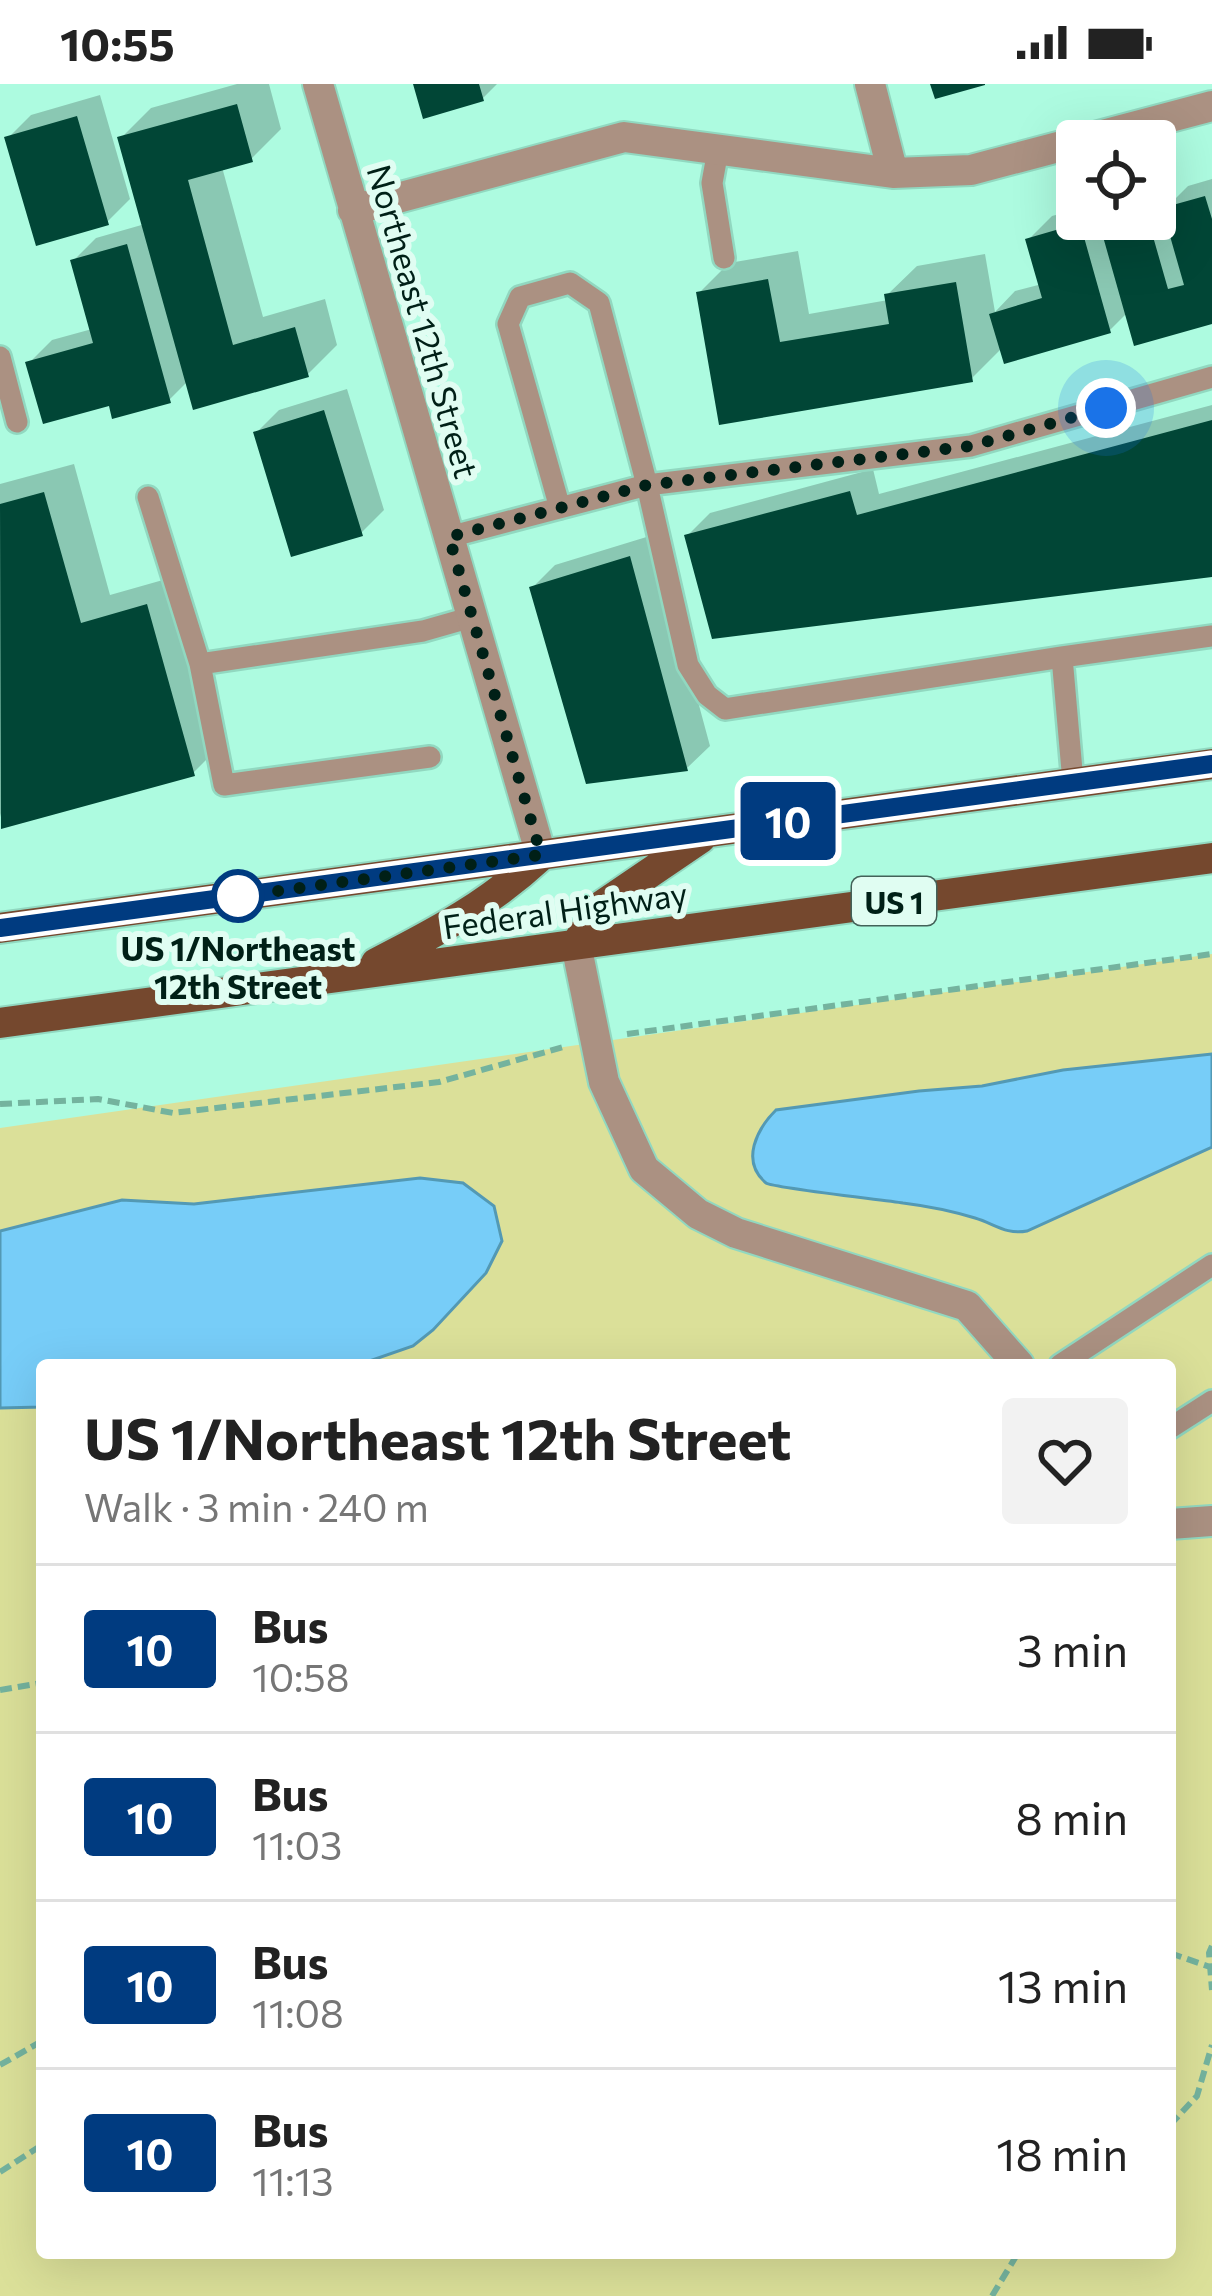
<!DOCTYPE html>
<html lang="en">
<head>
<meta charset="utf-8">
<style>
  body { margin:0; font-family:Commissioner,sans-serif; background:#f2f2f2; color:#222; height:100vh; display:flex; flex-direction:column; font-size:45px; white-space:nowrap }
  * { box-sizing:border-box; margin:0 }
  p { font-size:39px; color:#767676 }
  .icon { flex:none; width:66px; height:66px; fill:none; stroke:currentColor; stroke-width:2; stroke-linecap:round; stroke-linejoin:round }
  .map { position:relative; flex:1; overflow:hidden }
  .side { position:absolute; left:36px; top:1275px; width:1140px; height:900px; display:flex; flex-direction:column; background:#fff; border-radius:12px; box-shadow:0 12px 48px #0002 }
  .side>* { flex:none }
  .badge { padding:0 24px; border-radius:9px; font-size:42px; line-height:78px }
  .controls { position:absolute; left:1056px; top:36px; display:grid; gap:24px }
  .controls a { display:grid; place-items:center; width:120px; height:120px; border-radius:12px; background:#fff; box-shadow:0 12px 48px #0002; font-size:60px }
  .you { position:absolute; width:60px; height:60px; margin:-30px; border:9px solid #fff; border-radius:50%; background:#1a73e8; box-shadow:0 0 0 18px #1a73e833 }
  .map>.badge { position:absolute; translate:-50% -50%; box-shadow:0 0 0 6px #fff }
  .round { display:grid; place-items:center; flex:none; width:126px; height:126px; border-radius:12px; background:#f2f2f2 }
  .headline { display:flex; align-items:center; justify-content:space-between; height:204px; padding:0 48px }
  h1 { font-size:57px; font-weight:700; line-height:90px }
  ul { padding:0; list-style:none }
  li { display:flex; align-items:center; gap:36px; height:168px; padding:0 48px; border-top:3px solid #e0e0e0 }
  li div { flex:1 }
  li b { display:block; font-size:45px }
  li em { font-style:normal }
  li .badge { min-width:132px; font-weight:700; text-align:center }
  .status { display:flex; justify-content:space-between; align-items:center; height:84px; padding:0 60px; background:#fff; direction:ltr }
  .status svg { height:33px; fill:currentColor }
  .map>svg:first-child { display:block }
</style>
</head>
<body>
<div class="status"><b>10:55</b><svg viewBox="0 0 49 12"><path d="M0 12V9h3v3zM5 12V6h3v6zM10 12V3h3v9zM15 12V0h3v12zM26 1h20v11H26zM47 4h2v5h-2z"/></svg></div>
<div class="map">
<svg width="1212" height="2212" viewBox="0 0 1212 2212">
  <rect width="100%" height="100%" fill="#adfbe0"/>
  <path fill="#dbe099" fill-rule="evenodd" d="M1212 870V2212H0V1044ZM42 1281H1170V2169H42Z"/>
  <path fill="#77cdf8" stroke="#5399b4" stroke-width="3" d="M1212 970V1063L1027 1147C1006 1151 995 1140 975 1134 952 1127 927 1122 903 1119 885 1116 773 1104 766 1099 740 1077 757 1045 776 1026L919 1007 982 1002 1063 986Z
    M420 1094 463 1099 494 1122 502 1157 486 1189 433 1246 413 1262 358 1281H42V1323L0 1324V1147L122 1116 194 1120Z"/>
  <path fill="#0003" d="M237 0H269L281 45 251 75 222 83 263 233 325 215 337 261 307 291 188 297 169 316 111 318 29 279 52 256 92 245 73 177 96 154 145 140 121 54 151 24Z
    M416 0H497L483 14Z
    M100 11 130 115 107 138 8 54 31 31Z
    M1212 95V237L1128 228 1110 246 1002 264 971 295 721 338 699 209 729 179 798 167 809 230 888 216 887 211 917 182 985 170 995 228 1015 207 1042 200 1029 155 1052 132 1077 125V135H1155V111L1168 107 1172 118 1188 102Z
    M347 305 384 426 361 449 256 349 279 326Z
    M1212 321V490L687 452 710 429 873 385 879 410Z
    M74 380 110 511 177 492 223 659 193 689 3 742 0 729V400Z
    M653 451 710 662 687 684 532 504 555 481Z"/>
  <path fill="#014636" d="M413 0H479L484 17 423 35Z
    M930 0H985V1L935 15Z
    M237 20 253 78 188 96 233 261 295 243 309 293 193 326 117 53Z
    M77 32 109 141 36 162 4 53Z
    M1205 112 1212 135V240L1134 262 1100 142 1122 135H1148L1168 205 1184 201 1162 124Z
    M1080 139 1111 249 1004 280 989 230 1042 214 1025 155Z
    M127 160 171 319 112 335 109 322 43 340 25 278 93 259 70 176Z
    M768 195 780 258 889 240 884 210 956 198 973 298 719 341 696 208Z
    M324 326 363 452 291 473 253 348Z
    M1212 336V493L712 555 684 451 850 407 857 431Z
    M44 408 81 539 147 520 195 692 1 745 0 420Z
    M630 472 688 687 586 700 529 503Z"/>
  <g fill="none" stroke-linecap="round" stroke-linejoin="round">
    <g stroke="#91d8c0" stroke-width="26">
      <path id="lane" d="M718 66 712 99 724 174
        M0 273 17 338
        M148 413 200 580 423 547 472 533
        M560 424 508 240 520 213 570 199 599 219 647 401 971 362 1212 293
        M449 453 647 401 688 581 707 611 725 625 1062 573 1073 698
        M1062 573 1212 552
        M200 580 224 701 430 673
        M1060 1281 1212 1181
        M1170 1344 1212 1317"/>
    </g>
    <g stroke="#91d8c0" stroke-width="34">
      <path id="street" d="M318 0 541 771
        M870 0 893 89
        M1080 57 1212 22
        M353 126 624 53 893 89 971 86 1077 58
        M576 860 604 998 644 1085 698 1130 736 1149 967 1222 1019 1281
        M1170 1440 1212 1437"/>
    </g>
    <g stroke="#91d8c0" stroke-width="34">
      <path id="primary" d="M0 844 1212 680
        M576 860 601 822 701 754
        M376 879C439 847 489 820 541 772
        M0 939 1212 774"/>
    </g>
    <path stroke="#74b39e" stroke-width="6" stroke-dasharray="12 6" stroke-linecap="butt" d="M627 950 1212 870
      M0 1020 98 1015 173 1029 439 998 567 962
      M0 1606 42 1599
      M1212 1862 1209 1869 1212 1906
      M1170 1869 1210 1883
      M0 1981 42 1957
      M1170 2041 1197 2012 1212 1961
      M0 2088 42 2061
      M992 2212 1018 2169"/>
    <use href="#lane" stroke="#ab9182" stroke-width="21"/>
    <use href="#street" stroke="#ab9182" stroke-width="30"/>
    <use href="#primary" stroke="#75482e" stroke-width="30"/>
  </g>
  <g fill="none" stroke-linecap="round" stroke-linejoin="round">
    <g stroke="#fff" stroke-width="27">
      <path id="line" d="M0 844 1212 680"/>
    </g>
    <use href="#line" stroke="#003b80" stroke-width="18"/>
    <path stroke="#002017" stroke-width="12" stroke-dasharray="0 21.6" d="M238 812 226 814 541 771 449 453 647 401 971 362 1106 324"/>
  </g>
  <circle fill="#fff" stroke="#003b80" stroke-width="6" cx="238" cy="812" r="24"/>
  <g text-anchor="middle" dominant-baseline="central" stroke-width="12" stroke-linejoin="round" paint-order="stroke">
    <rect fill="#e0fdf2" stroke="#436259" stroke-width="3" x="852" y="793" width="84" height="48" rx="9"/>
    <g font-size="30" font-weight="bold" fill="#002017">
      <text x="894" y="817">US 1</text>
    </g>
    <g font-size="33" fill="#002017" stroke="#e0fdf2">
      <text transform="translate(424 237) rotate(74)">Northeast 12th Street</text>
      <text transform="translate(565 825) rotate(-8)">Federal Highway</text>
    </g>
    <g font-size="33" font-weight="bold" fill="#002017" stroke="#e0fdf2">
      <text x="238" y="863">US 1/Northeast<tspan x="238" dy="38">12th Street</tspan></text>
    </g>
  </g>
</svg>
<div class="controls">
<a><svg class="icon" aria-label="locate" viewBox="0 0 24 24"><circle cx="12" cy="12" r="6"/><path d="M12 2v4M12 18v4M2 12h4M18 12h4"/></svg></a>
</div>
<div class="you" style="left:1106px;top:324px"></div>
<b class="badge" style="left:788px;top:737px;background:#003b80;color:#fff">10</b>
<section class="side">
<div class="headline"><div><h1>US 1/Northeast 12th Street</h1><p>Walk · 3 min · 240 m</p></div><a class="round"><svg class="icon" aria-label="heart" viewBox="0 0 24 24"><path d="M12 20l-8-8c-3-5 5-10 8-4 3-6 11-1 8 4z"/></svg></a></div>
<ul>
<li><span class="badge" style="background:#003b80;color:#fff">10</span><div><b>Bus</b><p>10:58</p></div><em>3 min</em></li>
<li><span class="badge" style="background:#003b80;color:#fff">10</span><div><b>Bus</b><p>11:03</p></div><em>8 min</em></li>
<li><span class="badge" style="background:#003b80;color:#fff">10</span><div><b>Bus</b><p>11:08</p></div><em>13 min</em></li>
<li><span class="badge" style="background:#003b80;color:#fff">10</span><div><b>Bus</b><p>11:13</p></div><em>18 min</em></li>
</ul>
</section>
</div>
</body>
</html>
